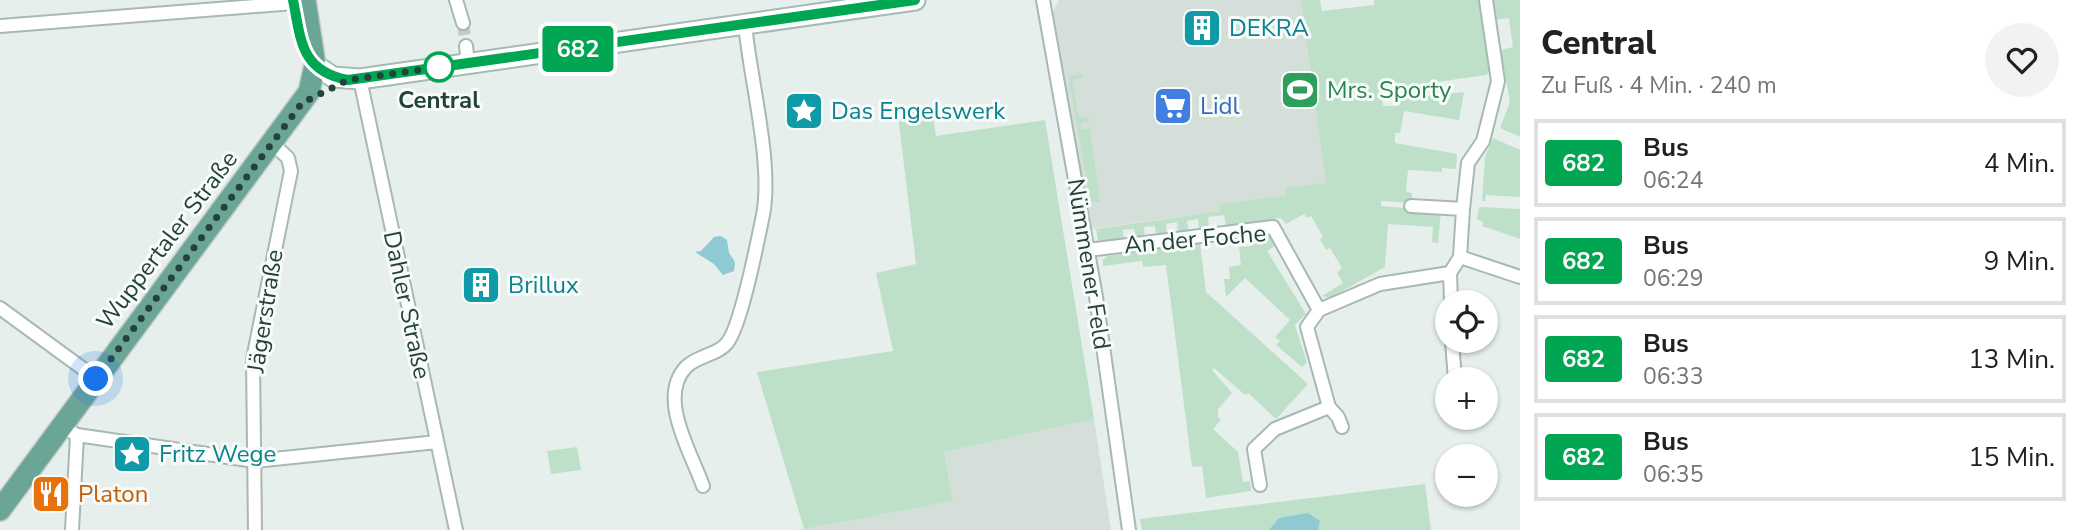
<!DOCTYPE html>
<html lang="de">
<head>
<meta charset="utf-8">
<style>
  body { margin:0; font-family:"Nunito Sans",sans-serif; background:#f2f2f2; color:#202124; height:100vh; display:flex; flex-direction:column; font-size:26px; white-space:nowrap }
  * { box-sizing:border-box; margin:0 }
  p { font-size:23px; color:#757577 }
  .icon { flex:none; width:38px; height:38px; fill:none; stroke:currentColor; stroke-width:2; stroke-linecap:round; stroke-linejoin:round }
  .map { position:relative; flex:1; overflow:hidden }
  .panel { display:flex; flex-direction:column; background:#fff; width:560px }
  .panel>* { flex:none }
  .badge { padding:0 14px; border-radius:5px; font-size:24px; line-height:46px }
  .fabs { position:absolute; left:1435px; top:290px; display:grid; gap:14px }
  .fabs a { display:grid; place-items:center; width:63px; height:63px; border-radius:50%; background:#fff; box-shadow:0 2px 5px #0004; font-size:35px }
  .you { position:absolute; width:35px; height:35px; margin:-18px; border:5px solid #fff; border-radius:50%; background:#1a73e8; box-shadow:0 0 0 10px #1a73e833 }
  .map>.badge { position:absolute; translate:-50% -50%; box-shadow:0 0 0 4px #fff }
  .round { display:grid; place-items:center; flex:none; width:74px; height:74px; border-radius:37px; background:#f2f2f2 }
  .head { display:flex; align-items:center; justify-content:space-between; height:119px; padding:0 21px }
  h1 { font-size:33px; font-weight:800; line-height:52px }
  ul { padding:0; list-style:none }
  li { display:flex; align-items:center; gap:21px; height:88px; margin:0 14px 10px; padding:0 7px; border:4px solid #e0e0e0; border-radius:0px }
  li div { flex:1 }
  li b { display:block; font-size:26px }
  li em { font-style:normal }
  li .badge { min-width:77px; font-weight:700; text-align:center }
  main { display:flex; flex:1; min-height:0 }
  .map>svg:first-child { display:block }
</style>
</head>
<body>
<main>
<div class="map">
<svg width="1520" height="530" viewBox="0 0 1520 530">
  <rect width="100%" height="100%" fill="#e6efeb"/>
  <path fill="#d4dfda" d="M1059 0H1301L1330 189 1220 204V211L1091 229 1054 26 1053 12Z
    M1094 419 1111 530H796L953 501 944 452Z"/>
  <path fill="#bfe0c8" d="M1301 0H1320L1322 11 1374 5V0H1481L1491 70 1486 75 1381 90 1383 106H1398L1399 99 1464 92 1459 120 1404 111 1400 133H1395V143L1457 154 1456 169 1442 168V172L1408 170 1406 192 1412 193V203L1381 201V206L1441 211 1438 243 1432 242 1433 227 1388 224 1385 267 1330 298 1322 296 1343 283 1337 273 1342 268 1330 248 1326 250 1320 239 1323 237 1311 216 1307 218 1304 214 1286 224 1281 218 1226 226 1224 215 1208 217 1209 228 1199 230 1198 219 1187 221 1189 231 1178 233 1177 222 1166 224 1167 234 1156 235 1155 226 1144 227 1145 237 1136 239 1134 229 1123 230 1124 240 1105 243 1098 240 1096 229 1220 211 1219 204 1286 195V188L1326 183Z
    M1494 0H1520V137L1500 128 1510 102 1501 50 1513 47 1509 18 1496 20Z
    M1082 74 1083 78 1072 80 1079 118 1089 117V122L1081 124 1082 129H1090L1100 202H1091L1068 76Z
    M932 109 936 136 1045 120 1094 419 944 452 953 501 804 529 757 372 893 351 876 273 916 264 898 115Z
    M1493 138 1520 150V197L1486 195 1485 201H1482L1485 157Z
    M1479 207 1520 209V239L1482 226 1483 222 1477 219Z
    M1262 234 1270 237 1276 245 1267 251 1306 314 1295 325 1307 363 1302 367 1276 345 1280 341 1275 337 1290 320 1245 278 1226 297 1224 279H1230L1229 267 1241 265 1239 247 1252 246V235Z
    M1200 243 1206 292 1308 384 1276 419 1248 393 1245 395 1214 368 1212 370 1232 393 1218 409V417L1221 420 1213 429 1238 452 1243 482 1250 481 1251 491 1206 498 1202 466 1192 467 1166 265 1143 267 1142 261 1103 266V260L1107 256Z
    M577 447 581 470 551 474 547 451Z
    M1425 484 1431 530H1142L1140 519Z"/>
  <path fill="#8ec9d4" d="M721 236 727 240 729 253 735 262 734 271 723 275 714 264 695 252 701 251 714 237Z
    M1308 513 1320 521 1318 530H1269L1279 518Z"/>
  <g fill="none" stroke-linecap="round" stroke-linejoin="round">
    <path stroke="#bfccc8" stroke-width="12" stroke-dasharray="12 6" stroke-linecap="butt" d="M463 23 466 46"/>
    <g stroke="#a8b8b2" stroke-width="16">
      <path id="street" d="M456 0 463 23
        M1043 0 1096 297 1129 530
        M0 26 294 3
        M466 46 468 63
        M360 79 456 530
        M1411 206 1463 209 1468 163 1483 141 1498 81 1486 0
        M1088 250 1273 227 1319 310 1307 327 1329 407 1275 429 1254 449 1260 485
        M1460 257 1520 277
        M1451 303 1450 273 1460 257 1463 209
        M0 308 97 379
        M1319 310 1380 284 1450 273
        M1452 341 1455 380
        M1329 407 1338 417 1342 427
        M63 427 77 435 255 461 437 442
        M703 486C691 452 657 398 686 367 698 355 718 355 727 343 741 327 758 239 763 215 773 163 750 79 745 24
        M72 530 77 435
        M255 530 253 359 291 171 288 158 272 143"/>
    </g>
    <g stroke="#a4bbb3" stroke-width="23">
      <path id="secondary" d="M315 65 333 77 360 79 915 0"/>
    </g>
    <g stroke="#c2cac8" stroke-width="24">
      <path id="primary" d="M0 510 309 92 315 65 305 0"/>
    </g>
    <use href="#street" stroke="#fff" stroke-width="12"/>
    <use href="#secondary" stroke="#fff" stroke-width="19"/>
    <use href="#primary" stroke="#6aa596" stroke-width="21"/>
  </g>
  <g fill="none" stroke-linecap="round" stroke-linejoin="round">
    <g stroke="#fff" stroke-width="16">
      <path id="line" d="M293 0C301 39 300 71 348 80L915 0"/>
    </g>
    <use href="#line" stroke="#00a651" stroke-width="10"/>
    <path stroke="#24423a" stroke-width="7" stroke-dasharray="0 12.6" d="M96 379 302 103 348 80 447 66 439 67"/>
  </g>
  <defs>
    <g id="building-square" transform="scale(2.0125)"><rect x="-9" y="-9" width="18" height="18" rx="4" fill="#0f9aa8" stroke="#f7fbf9"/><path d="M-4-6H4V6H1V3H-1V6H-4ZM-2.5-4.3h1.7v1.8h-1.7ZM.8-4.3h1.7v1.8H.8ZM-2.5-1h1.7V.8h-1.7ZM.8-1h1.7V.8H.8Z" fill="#fff"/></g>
    <g id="stadium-square" transform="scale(2.0125)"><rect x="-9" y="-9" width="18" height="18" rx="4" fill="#2e9e5b" stroke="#f7fbf9"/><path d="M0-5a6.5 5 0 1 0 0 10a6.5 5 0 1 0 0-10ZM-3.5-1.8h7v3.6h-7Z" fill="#fff"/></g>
    <g id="supermarket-square" transform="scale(2.0125)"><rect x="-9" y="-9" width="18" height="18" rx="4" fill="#3f7fe0" stroke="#f7fbf9"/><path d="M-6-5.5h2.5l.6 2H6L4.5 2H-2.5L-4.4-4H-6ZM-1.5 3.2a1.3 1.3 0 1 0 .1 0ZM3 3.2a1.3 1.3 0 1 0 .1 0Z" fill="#fff"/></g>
    <g id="sight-square" transform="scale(2.0125)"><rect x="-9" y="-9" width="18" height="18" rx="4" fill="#0f9aa8" stroke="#f7fbf9"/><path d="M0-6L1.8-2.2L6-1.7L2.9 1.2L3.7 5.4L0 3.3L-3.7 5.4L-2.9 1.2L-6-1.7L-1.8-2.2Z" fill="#fff"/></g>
    <g id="restaurant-square" transform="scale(2.0125)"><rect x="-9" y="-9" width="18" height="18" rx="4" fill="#e8710a" stroke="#f7fbf9"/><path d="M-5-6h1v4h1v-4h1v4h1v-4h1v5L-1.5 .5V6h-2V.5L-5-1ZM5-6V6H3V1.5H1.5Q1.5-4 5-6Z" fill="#fff"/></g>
  </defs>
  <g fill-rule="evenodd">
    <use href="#building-square" x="1202" y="28"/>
    <use href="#stadium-square" x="1300" y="90"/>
    <use href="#supermarket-square" x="1173" y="106"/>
    <use href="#sight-square" x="804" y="111"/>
    <use href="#building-square" x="481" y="285"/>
    <use href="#sight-square" x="132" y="454"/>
    <use href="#restaurant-square" x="51" y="494"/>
  </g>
  <circle fill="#fff" stroke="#00a651" stroke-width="3.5" cx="439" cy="67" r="14"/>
  <g text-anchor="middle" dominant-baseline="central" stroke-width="6" stroke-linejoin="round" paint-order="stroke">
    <g font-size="24" fill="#0d838f" stroke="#f7fbf9" text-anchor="start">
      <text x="1229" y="28">DEKRA</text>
      <text x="831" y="111">Das Engelswerk</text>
      <text x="508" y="285">Brillux</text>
      <text x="159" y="454">Fritz Wege</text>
    </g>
    <g font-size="24" fill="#27864d" stroke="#f7fbf9" text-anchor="start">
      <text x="1327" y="90">Mrs. Sporty</text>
    </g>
    <g font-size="24" font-weight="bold" fill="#24423a" stroke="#f7fbf9">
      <text x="439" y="100">Central</text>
    </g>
    <g font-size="24" fill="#366cbe" stroke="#f7fbf9" text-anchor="start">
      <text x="1200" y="106">Lidl</text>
    </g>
    <g font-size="24" fill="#24423a" stroke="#f7fbf9">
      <text transform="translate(1195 239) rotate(-5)">An der Foche</text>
      <text transform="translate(167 240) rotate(-53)">Wuppertaler Straße</text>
      <text transform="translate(1089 264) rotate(81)">Nümmener Feld</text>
      <text transform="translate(407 305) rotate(78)">Dahler Straße</text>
      <text transform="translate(265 311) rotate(-81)">Jägerstraße</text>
    </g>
    <g font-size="24" fill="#c56008" stroke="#f7fbf9" text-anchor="start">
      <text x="78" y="494">Platon</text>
    </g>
  </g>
</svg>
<div class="fabs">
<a><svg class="icon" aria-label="locate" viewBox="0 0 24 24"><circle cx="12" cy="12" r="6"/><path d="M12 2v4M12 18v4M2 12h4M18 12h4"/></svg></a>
<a>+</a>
<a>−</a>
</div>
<div class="you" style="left:96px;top:379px"></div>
<b class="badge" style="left:578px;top:49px;background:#00a651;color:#fff">682</b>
</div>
<section class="panel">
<div class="head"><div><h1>Central</h1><p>Zu Fuß · 4 Min. · 240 m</p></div><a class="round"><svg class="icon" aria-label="heart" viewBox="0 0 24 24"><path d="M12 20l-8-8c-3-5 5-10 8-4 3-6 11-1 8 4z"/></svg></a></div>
<ul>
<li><span class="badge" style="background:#00a651;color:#fff">682</span><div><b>Bus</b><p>06:24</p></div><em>4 Min.</em></li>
<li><span class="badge" style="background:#00a651;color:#fff">682</span><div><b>Bus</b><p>06:29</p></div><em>9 Min.</em></li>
<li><span class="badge" style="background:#00a651;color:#fff">682</span><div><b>Bus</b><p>06:33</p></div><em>13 Min.</em></li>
<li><span class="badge" style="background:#00a651;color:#fff">682</span><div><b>Bus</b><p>06:35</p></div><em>15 Min.</em></li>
</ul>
</section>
</main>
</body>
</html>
